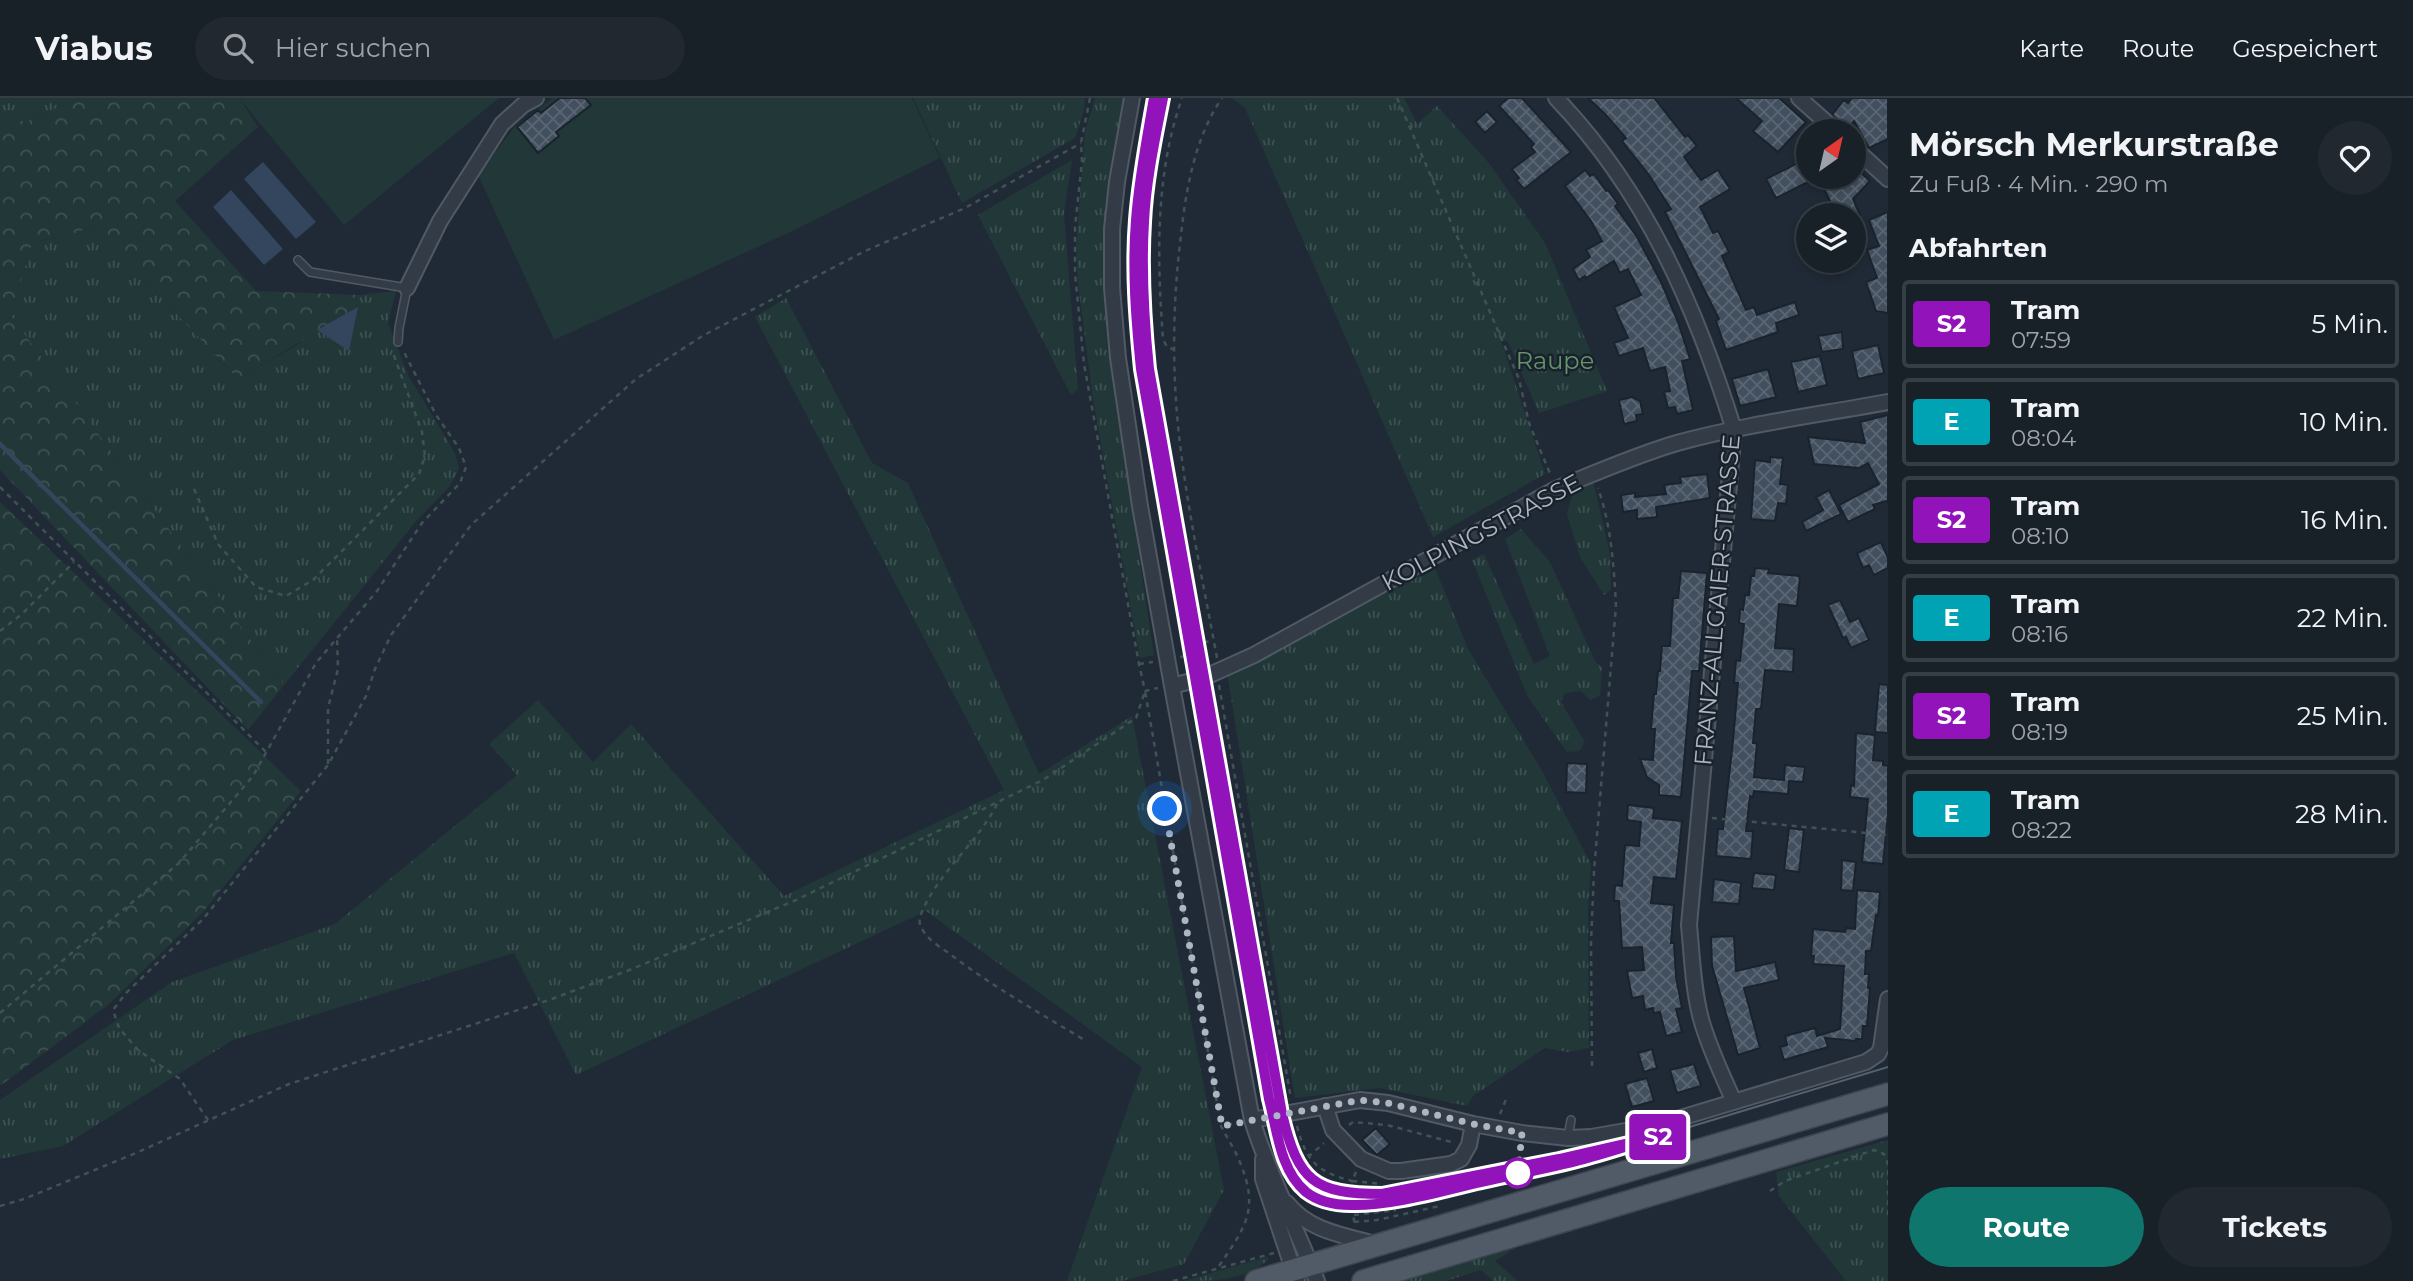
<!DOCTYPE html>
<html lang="de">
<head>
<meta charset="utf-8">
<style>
  body { margin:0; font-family:Montserrat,sans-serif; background:#212830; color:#f1f3f6; height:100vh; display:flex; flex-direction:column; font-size:26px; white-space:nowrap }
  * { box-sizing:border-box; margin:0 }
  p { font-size:23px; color:#9fa3a8 }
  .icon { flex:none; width:38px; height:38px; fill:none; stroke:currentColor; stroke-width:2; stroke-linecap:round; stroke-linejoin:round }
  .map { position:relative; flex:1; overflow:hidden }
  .side { display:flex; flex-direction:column; background:#182028; width:525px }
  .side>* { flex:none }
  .badge { padding:0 14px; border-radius:5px; font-size:24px; line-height:46px }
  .needle { width:46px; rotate:34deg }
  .tools { position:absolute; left:1796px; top:21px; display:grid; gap:14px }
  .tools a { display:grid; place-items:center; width:70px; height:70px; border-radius:50%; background:#182028; box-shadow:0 4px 10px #0003,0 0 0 2px #363e45; font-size:35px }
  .you { position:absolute; width:35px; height:35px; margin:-18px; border:5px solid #fff; border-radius:50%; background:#1a73e8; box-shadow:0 0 0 10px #1a73e833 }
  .map>.badge { position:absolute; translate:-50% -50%; box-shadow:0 0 0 4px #fff }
  h2 { padding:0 21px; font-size:26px; line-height:63px }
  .round { display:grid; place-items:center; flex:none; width:74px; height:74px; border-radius:37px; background:#212830 }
  .summary { display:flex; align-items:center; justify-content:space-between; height:119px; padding:0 21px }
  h1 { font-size:33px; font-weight:700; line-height:52px }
  .button { display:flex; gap:14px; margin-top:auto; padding:14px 21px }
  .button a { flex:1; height:80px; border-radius:42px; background:#0f766e; color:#fff; font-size:28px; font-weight:700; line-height:80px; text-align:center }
  .button a+a { background:#212830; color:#f1f3f6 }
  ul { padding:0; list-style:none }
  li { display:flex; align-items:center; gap:21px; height:88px; margin:0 14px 10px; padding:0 7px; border:4px solid #363e45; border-radius:7px }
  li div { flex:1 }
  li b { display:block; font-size:26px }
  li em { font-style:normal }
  li .badge { min-width:77px; font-weight:700; text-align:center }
  header { display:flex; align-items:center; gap:42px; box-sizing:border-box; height:98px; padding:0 35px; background:#182028; border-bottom:2px solid #363e45 }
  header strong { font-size:33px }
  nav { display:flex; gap:38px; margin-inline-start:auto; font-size:24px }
  .search { width:490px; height:63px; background:#212830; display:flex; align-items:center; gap:18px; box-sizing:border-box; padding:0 24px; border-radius:38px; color:#9fa3a8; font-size:26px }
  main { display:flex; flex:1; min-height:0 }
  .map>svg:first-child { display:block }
</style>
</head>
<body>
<header>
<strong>Viabus</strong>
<div class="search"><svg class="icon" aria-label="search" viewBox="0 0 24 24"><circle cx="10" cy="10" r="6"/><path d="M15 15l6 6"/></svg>Hier suchen</div>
<nav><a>Karte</a><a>Route</a><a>Gespeichert</a></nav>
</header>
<main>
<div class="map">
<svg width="1888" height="1183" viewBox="0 0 1888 1183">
  <defs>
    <pattern id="grass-tufts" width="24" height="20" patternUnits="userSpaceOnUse" patternTransform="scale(1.75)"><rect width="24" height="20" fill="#223738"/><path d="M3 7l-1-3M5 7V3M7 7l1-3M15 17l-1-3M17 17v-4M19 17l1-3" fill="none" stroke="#3f5253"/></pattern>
    <pattern id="forest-crowns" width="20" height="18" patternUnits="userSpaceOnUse" patternTransform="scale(1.75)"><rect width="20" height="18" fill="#223738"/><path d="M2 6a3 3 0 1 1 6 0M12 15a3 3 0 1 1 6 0" fill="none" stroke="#3f5253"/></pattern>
    <pattern id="building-cross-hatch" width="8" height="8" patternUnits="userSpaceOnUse" patternTransform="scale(1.75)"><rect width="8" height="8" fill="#424f5e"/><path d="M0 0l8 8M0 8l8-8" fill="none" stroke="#5b6673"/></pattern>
  </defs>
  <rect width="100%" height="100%" fill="#202a36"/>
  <path fill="url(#grass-tufts)" d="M0 0H79L28 23H0Z
    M913 0H1085L1084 12 1075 40 962 105Z
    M1095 0H1123L1107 92 1103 152 1107 246 1154 557 1140 560 1093 301 1078 186 1076 149 1085 34Z
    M1232 0H1404L1417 26 1437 8 1488 64 1545 145 1607 293 1539 315 1508 244 1500 240 1545 376 1433 439 1245 10Z
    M1072 62 1064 115 1078 291 1071 297 978 117Z
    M95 129 238 281 295 248 317 232 349 252 359 197 396 193 388 225 408 277 455 355 459 371 449 389 417 422 284 587 11 218 32 145Z
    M786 200 872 365 908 385 1039 676 1132 618 1224 1092 1184 1166 1122 1183H1067L1142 969 926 813 576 977 514 855 233 942 63 1048 0 1061V1002L172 884 335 826 517 677 489 646 538 602 593 664 631 626 784 798 1004 692 755 219Z
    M1593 382 1610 457 1611 492 1604 497 1580 459 1567 416 1573 393Z
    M1521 431 1550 464 1595 563 1602 570 1600 598 1590 602 1581 593 1565 595 1561 604 1585 644 1579 653 1567 654 1528 599 1472 462 1484 456 1534 566 1550 558 1505 441Z
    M1435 470 1468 551 1542 673 1591 766 1588 811 1589 950 1568 954 1545 950 1473 998 1467 1008 1380 990 1295 1000 1227 574C1298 542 1366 505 1435 470Z
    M1888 1042V1183H1846L1779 1098 1776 1074Z
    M1512 1149 1514 1151 1495 1163 1518 1183H1493L1481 1172 1446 1183H1400Z
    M1267 1159 1268 1162C1244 1183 1215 1183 1184 1183Z"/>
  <path fill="url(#forest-crowns)" d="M79 0H239L258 29 175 103 256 193 359 197 358 209 238 281 95 129 32 145 11 218 284 587 248 632 0 372V23H28Z
    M0 404 301 693 203 814 108 907 0 988Z"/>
  <path fill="#223738" d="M239 0H499L344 127Z
    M553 0H912L940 60 788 135 554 242 478 77 516 27Z"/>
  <path fill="#33465e" d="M263 64 316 124 296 141 244 81Z
    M231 92 283 151 264 167 213 109Z
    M358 209 349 253 317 232Z"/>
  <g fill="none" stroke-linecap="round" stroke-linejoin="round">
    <path stroke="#33465e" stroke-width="4.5" d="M0 346 261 604"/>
  </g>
  <path fill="url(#building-cross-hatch)" stroke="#1a232d" stroke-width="2" d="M560 0H585L591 7 556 34 559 38 538 55 517 29 538 12 541 15Z
    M1508 0H1522L1571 54 1524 91 1516 82 1519 80 1512 71 1535 54 1531 49 1534 46 1499 8Z
    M1588 0H1654L1685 39 1688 37 1697 48 1684 59 1701 82 1718 72 1730 91 1700 109 1713 135 1718 133 1729 154 1722 158 1746 212 1754 209 1757 217 1795 204 1799 217 1776 225 1778 234 1726 252 1716 223 1719 221 1665 114 1671 111 1649 77 1622 43 1626 40 1605 16Z
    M1736 0H1779L1806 24 1778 54 1753 33 1762 23Z
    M1852 0H1888V41L1869 50 1854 23 1847 31 1832 17 1844 2 1848 5Z
    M1487 13 1497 24 1485 35 1475 24Z
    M1808 60V84L1776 100 1766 81Z
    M1857 71 1870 83 1853 101 1860 117H1837L1822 87 1841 81 1845 84 1849 79H1853Z
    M1585 72 1590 78 1594 76 1606 93 1608 92 1618 106 1615 108 1637 139 1661 184 1678 224 1690 261 1682 263 1693 312 1677 316 1675 309 1668 310 1664 294 1670 293 1665 269 1650 273 1643 250 1619 258 1614 245 1628 240 1614 209 1641 197 1628 171 1620 175 1614 163 1586 180 1585 178 1579 182 1573 171 1590 159 1586 152 1602 143 1591 123 1565 88Z
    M1888 114V215L1876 213 1866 184 1877 180 1867 152 1879 148 1869 122Z
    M1842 234 1843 251 1822 254 1818 238Z
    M1878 247 1884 275 1858 281 1852 253Z
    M1820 258 1827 287 1798 294 1791 264Z
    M1768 271 1776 299 1740 308 1732 281Z
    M1632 299 1640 303 1643 316 1636 317 1637 323 1624 326 1619 302Z
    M1888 317V405L1887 403 1873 407 1875 411 1848 424 1839 407 1879 386 1868 365 1859 370 1814 366 1808 339 1865 345 1860 324Z
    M1770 359 1783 360 1780 386 1788 387 1786 406 1778 405 1775 423 1751 421 1755 362 1770 364Z
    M1707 376 1710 400 1656 409 1657 419 1637 421V412L1623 414 1621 397 1635 395V399L1666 396 1664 387 1681 385 1680 379Z
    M1829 392 1841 416 1806 433 1802 424 1823 412 1816 399Z
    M1881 444 1888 460V470L1874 477 1869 467 1863 470 1857 455Z
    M1755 470 1769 471 1768 475 1800 478 1797 508 1779 506 1775 550 1794 551 1793 574 1765 572 1761 611H1756L1753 645H1757L1754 679 1784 682 1785 667 1805 669 1803 684 1789 683 1788 696 1754 693 1753 699 1750 698 1746 733H1753L1751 761 1716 758 1718 731H1723L1733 643 1738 585H1734L1736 562 1740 563 1744 526 1739 525 1740 511 1743 512 1745 497H1749L1751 478H1754Z
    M1681 473 1707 475 1699 573H1692L1681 699 1659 697V687L1647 679 1640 661 1653 662 1655 631H1651L1654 596H1656L1658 573H1660L1662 548H1670L1673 500H1678Z
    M1840 502 1850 524 1859 520 1869 542 1851 550 1846 539 1843 540 1828 507Z
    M1879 586 1888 587V635L1875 634Z
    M1856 635 1875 637 1873 662 1883 663V667L1888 668V716L1883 766 1862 764 1868 701 1850 699 1851 687 1854 688Z
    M1567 665 1587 666 1586 695 1566 694Z
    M1628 707 1654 710 1653 720 1682 723 1676 781 1654 779 1651 805 1674 807 1671 845H1674L1676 879 1682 910 1676 911 1682 934 1666 938 1660 914 1654 915 1653 910 1645 912 1643 898 1632 900 1627 873 1644 872 1642 849 1622 850 1619 803H1614L1615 787 1622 788 1625 747 1639 748 1641 724 1627 722Z
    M1789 730 1804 732 1799 774 1784 772Z
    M1842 762 1856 764 1853 793 1841 792Z
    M1754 775 1776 777 1774 792 1752 790Z
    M1714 781 1741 785 1739 806 1712 804Z
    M1857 792 1880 794 1878 818 1876 817 1871 853H1866L1865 876H1869L1868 890H1870L1867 928H1863L1862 941H1856V943L1825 940 1828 949 1784 962 1780 949 1787 947 1785 938 1815 930 1817 938 1840 931 1844 868 1813 866 1814 858H1811L1813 831 1845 834 1846 830 1855 831Z
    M1734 838 1736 873 1775 864 1779 882 1744 890 1760 950 1738 957 1712 868 1711 839Z
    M1652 951 1657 970 1644 974 1638 955Z
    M1694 966 1701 988 1677 995 1670 972Z
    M1647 980 1654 1003 1632 1009 1625 986Z
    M1376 1030 1390 1046 1377 1057 1362 1042Z"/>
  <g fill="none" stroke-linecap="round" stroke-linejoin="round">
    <g stroke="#505964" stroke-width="10">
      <path id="service" d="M298 162 310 174 407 190 399 230 398 244
        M1568 1039 1571 1022"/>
    </g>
    <g stroke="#505964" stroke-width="18">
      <path id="minor" d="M1132 0 1117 84 1112 131V190L1118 260 1140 408 1172 588 1252 1022C1269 1077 1296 1129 1317 1183
        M1556 0C1646 94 1696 209 1734 332L1689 827C1692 858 1693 891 1701 921 1709 950 1722 976 1734 1004
        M1799 0 1836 33
        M1853 49 1888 81
        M407 190 440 123 502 26 523 7 536 0
        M1172 588 1203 580 1254 557 1556 391C1595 375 1636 357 1677 345 1746 326 1818 317 1888 304
        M1325 1008 1333 1032 1361 1061 1389 1073H1401L1451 1066 1461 1061 1469 1047 1473 1026
        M1252 1022 1360 1002 1388 1005 1473 1026 1522 1035 1568 1040 1591 1039 1654 1028 1866 964 1878 956 1881 950 1888 901
        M1263 1061V1081L1297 1183
        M1287 1105C1309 1133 1343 1137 1375 1146"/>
    </g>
    <g stroke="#3c4550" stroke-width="24">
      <path id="primary" d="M1256 1183 1888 996
        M1363 1183 1888 1026"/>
    </g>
    <path stroke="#3f5254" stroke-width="2.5" stroke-dasharray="5 5" stroke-linecap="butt" d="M1090 0 1081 45 1082 63 1075 129V176L1084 266 1139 566 1145 593 1158 590
      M1397 0 1519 281 1529 325 1551 378
      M1175 252 1167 249 1163 241C1157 160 1155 77 1182 0
      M0 389 267 655
      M194 391 218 446 256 489 286 498 313 482 419 376 425 358 422 334 393 255
      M0 533 22 516 74 464
      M1180 559 1185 558 1183 547 1206 554 1204 544 1212 543
      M1217 560C1203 483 1186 406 1178 328 1172 265 1173 200 1181 137 1186 91 1195 39 1222 0
      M1139 566 1153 564
      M1219 587 1291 1001
      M328 666V610L338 571 337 538
      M997 706C977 746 938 774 921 816 919 821 919 827 922 831 928 842 940 849 950 856 993 889 1040 915 1086 943
      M1712 720 1888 737
      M0 915 178 766 253 678 316 565 377 493 422 425 460 385 466 369 459 350 436 317 404 254
      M1592 968 1591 845 1594 773 1616 508C1614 468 1611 427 1598 390
      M1500 1016 1507 999
      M208 1022 180 981 138 952 119 930 113 912 126 895 203 821 328 667 366 598 375 571 391 537 471 427 636 281 704 237 865 153 965 110 1081 45
      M1349 1027 1353 1024 1387 1027 1455 1045
      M1297 1028C1306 1063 1317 1074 1352 1083L1354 1124
      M1308 1059 1324 1045
      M1356 1074 1352 1083 1381 1086
      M1770 1093 1785 1083 1874 1052 1884 1056 1888 1066V1121
      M0 1108 24 1101 136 1055 289 986 549 902 632 871 796 802 1043 682 1136 620 1145 593 1221 1028
      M1354 1117 1396 1112
      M1354 1124 1377 1122 1440 1108
      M1219 1168C1246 1128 1260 1111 1239 1062 1234 1050 1227 1040 1221 1028L1238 1025
      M1173 1183 1274 1155"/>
    <use href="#service" stroke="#333c46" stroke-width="7"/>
    <use href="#minor" stroke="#333c46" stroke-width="14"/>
    <use href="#primary" stroke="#515b67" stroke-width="21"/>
    <path stroke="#55606e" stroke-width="2" d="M1154 0C1147 40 1139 81 1136 122 1132 172 1136 221 1141 271L1269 1001 1281 1050 1288 1069 1296 1083 1304 1093 1329 1105 1371 1106 1450 1092 1590 1059 1888 969
      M1288 1039C1302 1089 1339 1103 1389 1094"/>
  </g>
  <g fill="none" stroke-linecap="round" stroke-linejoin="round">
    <g stroke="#fff" stroke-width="16">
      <path id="line" d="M1154 0C1147 40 1139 81 1136 122 1132 172 1136 221 1141 271L1269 1001C1277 1031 1280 1073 1306 1094 1319 1104 1335 1107 1351 1107 1391 1108 1438 1094 1477 1085 1514 1076 1554 1070 1591 1059 1617 1052 1642 1043 1668 1036L1559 1061 1382 1096C1314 1096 1298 1083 1282 1016L1149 271C1144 222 1141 173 1144 124 1146 82 1155 41 1163 0"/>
    </g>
    <use href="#line" stroke="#9313ba" stroke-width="10"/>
    <path stroke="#adb6c3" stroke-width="7" stroke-dasharray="0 12.6" d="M1165 711 1222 1028 1360 1002 1388 1005 1473 1026 1522 1035 1518 1075"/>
  </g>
  <circle fill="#fff" stroke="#9313ba" stroke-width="3.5" cx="1518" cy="1075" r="14"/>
  <g text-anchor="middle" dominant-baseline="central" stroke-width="5" stroke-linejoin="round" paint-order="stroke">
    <g font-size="24" fill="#65936e" stroke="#19212b">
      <text x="1555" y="262">Raupe</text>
    </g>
    <g font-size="24" fill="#adb6c3" stroke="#19212b">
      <text transform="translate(1481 434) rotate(-28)">KOLPINGSTRASSE</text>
      <text transform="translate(1717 502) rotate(-85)">FRANZ-ALLGAIER-STRASSE</text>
    </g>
  </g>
</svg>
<div class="tools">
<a><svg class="needle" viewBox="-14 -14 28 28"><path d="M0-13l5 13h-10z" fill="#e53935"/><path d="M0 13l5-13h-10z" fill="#9fa3a8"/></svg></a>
<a><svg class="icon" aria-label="layers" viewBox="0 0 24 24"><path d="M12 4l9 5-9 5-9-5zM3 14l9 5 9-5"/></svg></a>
</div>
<div class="you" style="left:1165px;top:711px"></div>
<b class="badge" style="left:1658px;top:1039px;background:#9313ba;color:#fff">S2</b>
</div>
<section class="side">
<div class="summary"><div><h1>Mörsch Merkurstraße</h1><p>Zu Fuß · 4 Min. · 290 m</p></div><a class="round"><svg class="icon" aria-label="heart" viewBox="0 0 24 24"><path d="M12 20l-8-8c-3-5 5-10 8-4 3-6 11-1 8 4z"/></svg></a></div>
<h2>Abfahrten</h2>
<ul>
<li><span class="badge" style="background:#9313ba;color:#fff">S2</span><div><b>Tram</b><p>07:59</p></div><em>5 Min.</em></li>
<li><span class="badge" style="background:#00a3b4;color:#fff">E</span><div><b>Tram</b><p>08:04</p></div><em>10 Min.</em></li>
<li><span class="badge" style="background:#9313ba;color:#fff">S2</span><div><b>Tram</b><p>08:10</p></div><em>16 Min.</em></li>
<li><span class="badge" style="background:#00a3b4;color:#fff">E</span><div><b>Tram</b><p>08:16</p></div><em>22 Min.</em></li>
<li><span class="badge" style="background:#9313ba;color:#fff">S2</span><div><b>Tram</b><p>08:19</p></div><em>25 Min.</em></li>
<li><span class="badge" style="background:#00a3b4;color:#fff">E</span><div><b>Tram</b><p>08:22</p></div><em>28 Min.</em></li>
</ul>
<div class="button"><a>Route</a><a>Tickets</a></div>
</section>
</main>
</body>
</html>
